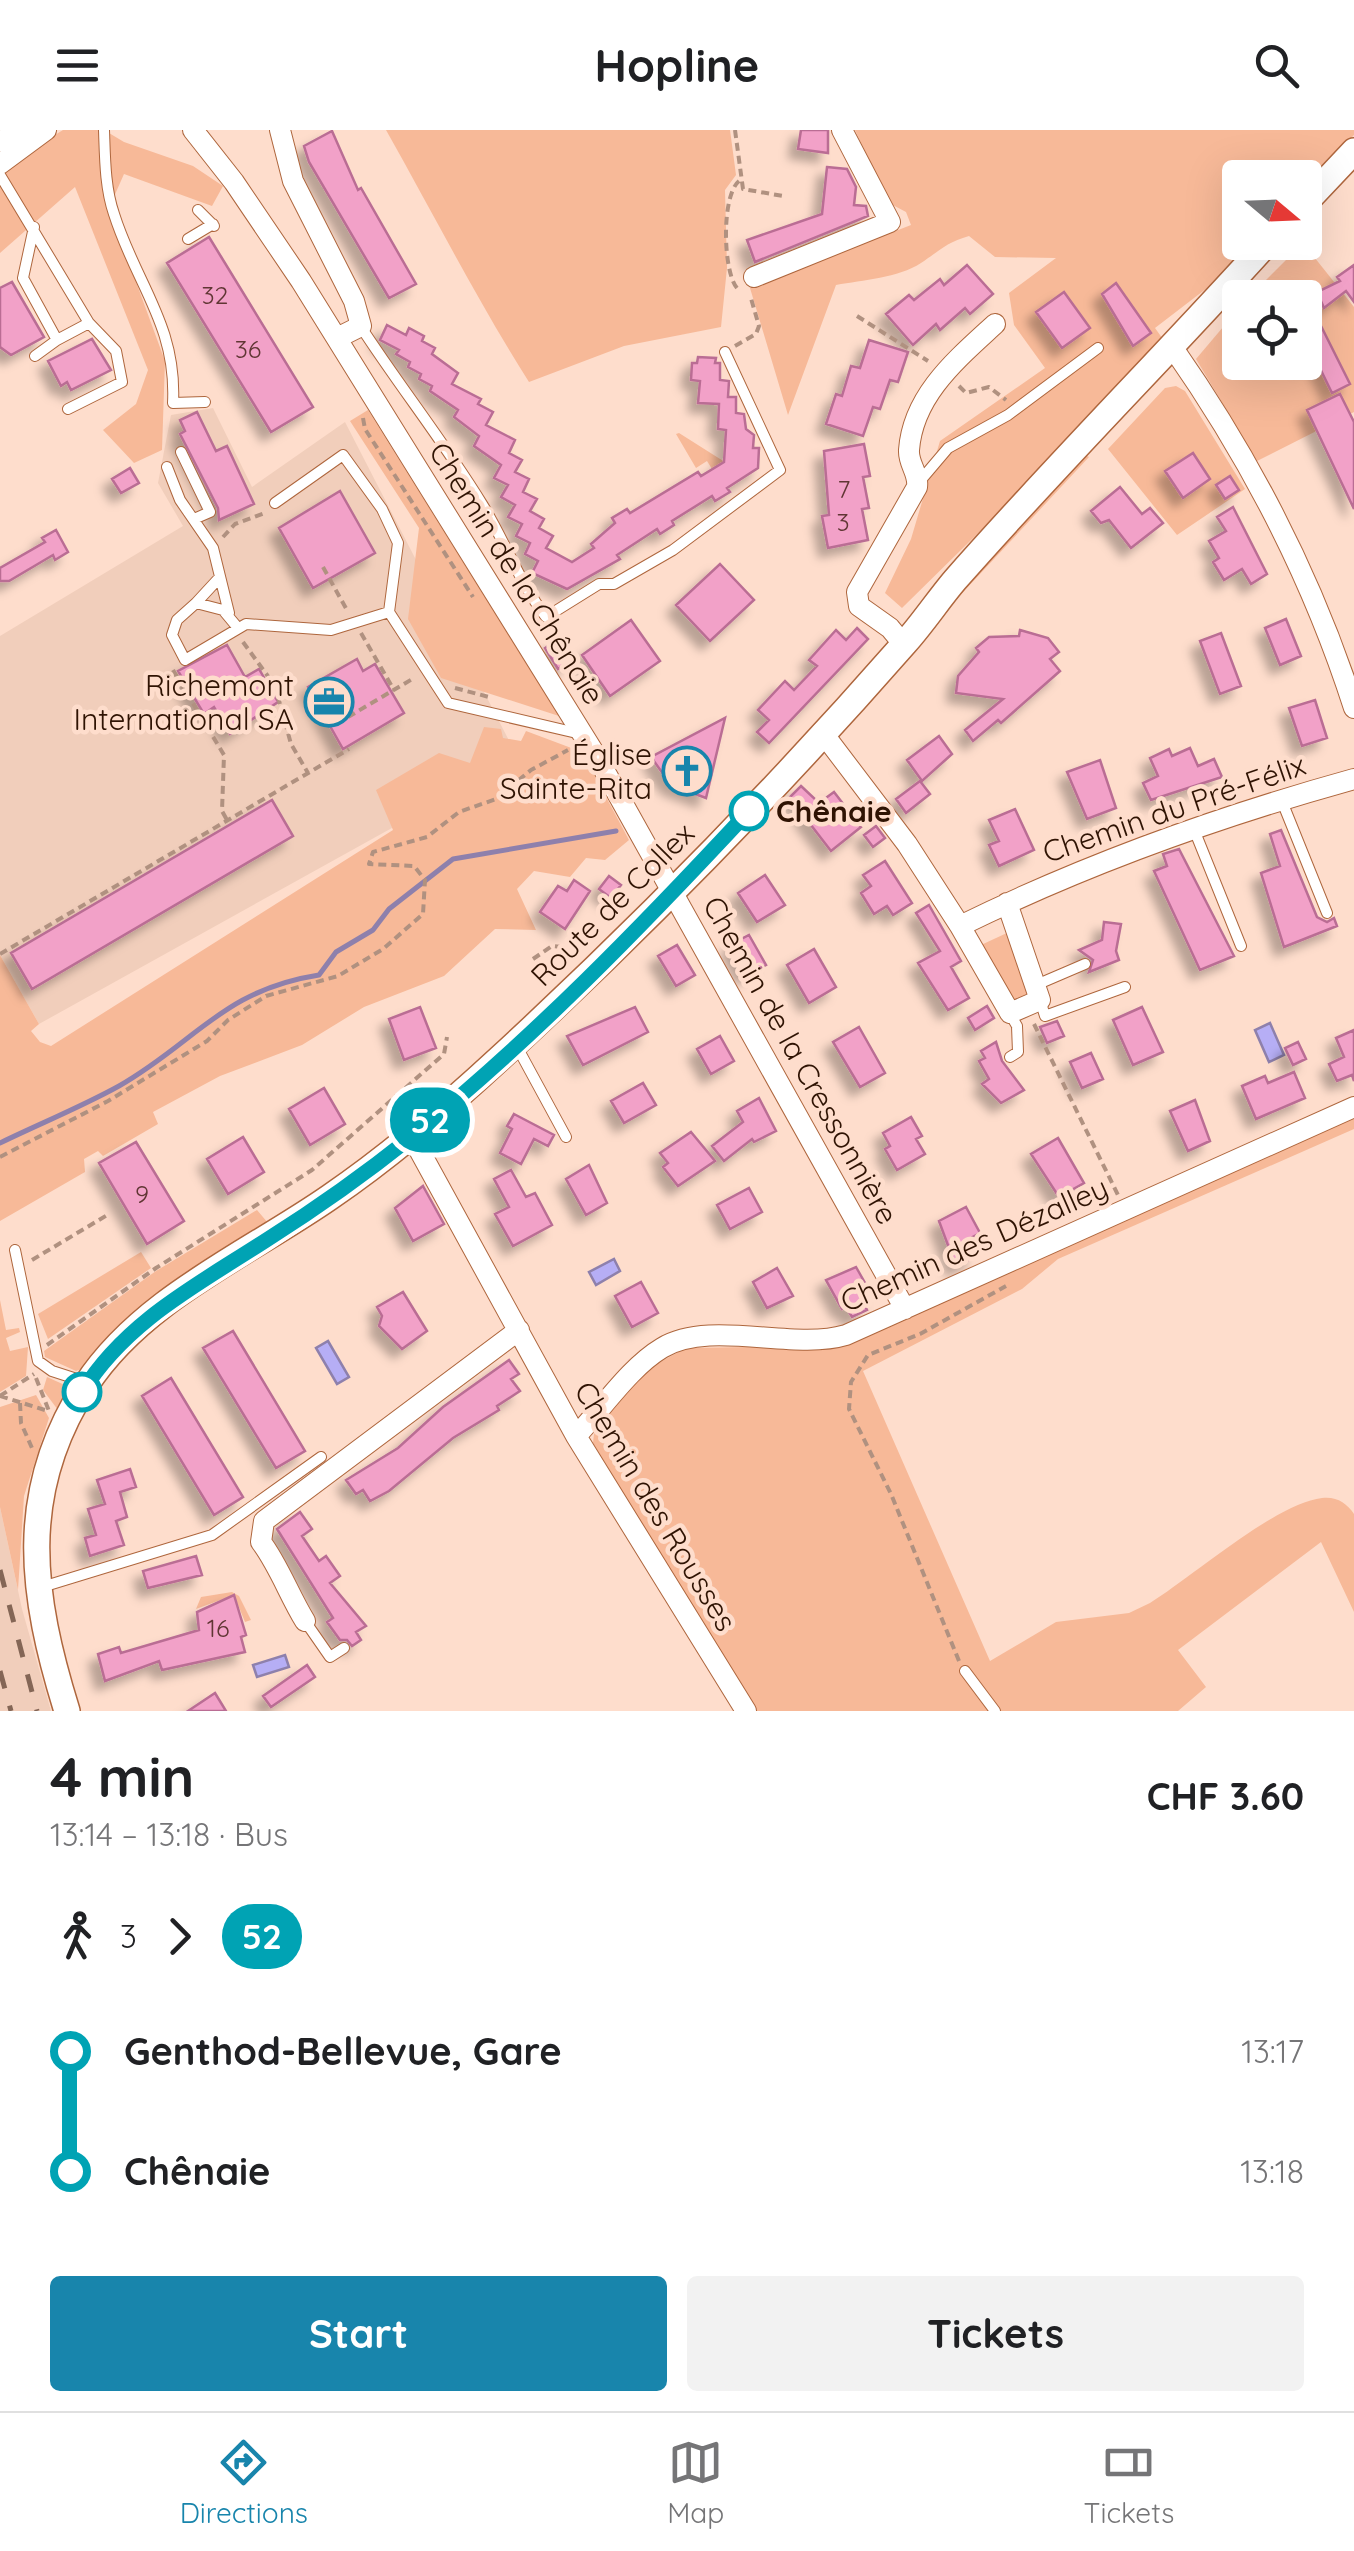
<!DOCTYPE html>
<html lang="en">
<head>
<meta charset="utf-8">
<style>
  body { margin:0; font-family:Quicksand,sans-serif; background:#f2f2f2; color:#202124; height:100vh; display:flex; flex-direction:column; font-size:38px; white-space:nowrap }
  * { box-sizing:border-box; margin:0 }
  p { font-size:32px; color:#757577 }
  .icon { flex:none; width:55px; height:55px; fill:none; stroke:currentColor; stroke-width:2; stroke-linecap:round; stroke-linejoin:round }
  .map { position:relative; height:1581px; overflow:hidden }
  .drawer { display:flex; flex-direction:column; background:#fff; flex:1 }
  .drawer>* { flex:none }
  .badge { padding:0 20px; border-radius:32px; font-size:35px; line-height:65px }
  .needle { width:65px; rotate:109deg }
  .buttons { position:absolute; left:1222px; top:30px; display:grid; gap:20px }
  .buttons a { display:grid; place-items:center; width:100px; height:100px; border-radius:10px; background:#fff; box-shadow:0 10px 40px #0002; font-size:50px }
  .map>.badge { position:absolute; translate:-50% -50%; box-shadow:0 0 0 5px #fff }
  .legs { display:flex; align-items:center; gap:15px; height:110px; padding:0 50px; font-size:32px }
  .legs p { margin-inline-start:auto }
  .summary { display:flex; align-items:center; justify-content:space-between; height:170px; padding:0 50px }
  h1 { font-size:55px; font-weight:700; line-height:75px }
  .action { display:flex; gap:20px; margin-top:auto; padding:20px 50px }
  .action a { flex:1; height:115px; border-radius:10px; background:#1885ac; color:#fff; font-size:40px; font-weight:700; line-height:115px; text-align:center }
  .action a+a { background:#f2f2f2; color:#202124 }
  ul { padding:0 50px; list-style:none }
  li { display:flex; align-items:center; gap:35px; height:120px; font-size:38px }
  li i { display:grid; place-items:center; width:15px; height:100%; margin:0 12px; background:currentColor }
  li i::after { content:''; width:25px; height:25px; margin:-12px; border:8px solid; border-radius:50%; background:#fff }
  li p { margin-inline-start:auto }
  li:first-child i { background:linear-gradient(#0000 50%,currentColor 0) }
  li:last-child i { background:linear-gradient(currentColor 50%,#0000 0) }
  header { display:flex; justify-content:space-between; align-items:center; height:130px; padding:0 50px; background:#fff; font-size:45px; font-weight:700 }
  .tab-bar { display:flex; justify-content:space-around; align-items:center; height:140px; border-top:2px solid #e0e0e0; background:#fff; font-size:28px; color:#757577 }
  .tab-bar a { display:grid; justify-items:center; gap:5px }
  .tab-bar .on { color:#1885ac }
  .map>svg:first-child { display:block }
</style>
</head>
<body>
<header><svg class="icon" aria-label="menu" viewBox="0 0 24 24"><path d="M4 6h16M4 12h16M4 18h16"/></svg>Hopline<svg class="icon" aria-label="search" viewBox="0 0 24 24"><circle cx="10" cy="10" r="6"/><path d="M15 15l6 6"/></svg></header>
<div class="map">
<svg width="1354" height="1581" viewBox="0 0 1354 1581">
  <defs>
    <filter id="shadow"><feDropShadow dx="-9" dy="9" stdDeviation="5" flood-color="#0004"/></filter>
  </defs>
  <rect width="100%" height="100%" fill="#feddcc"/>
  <path fill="#f1cebb" d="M213 278 252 357 345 292 518 628 39 894 0 825V506L183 396 158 353 171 285Z
    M0 1377 22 1479 51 1581H0Z"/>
  <path fill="#f7b998" d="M63 0H104L124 12 193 36 223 56 212 76 124 44 109 78 165 231 162 320 134 333 103 300 136 274 148 240 75 57 0 123V39Z
    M386 0H730L736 45 725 60 727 138 721 197 624 216 529 252C477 170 434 85 386 0Z
    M855 0H1354V5L1305 57V48H1240V112L1253 113 1224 145 1155 198 1165 212 1087 296 902 478 885 463 911 409 940 311 1045 238 1014 195 1009 163 1056 128 995 127 969 106C947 112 939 121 921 133 898 148 863 150 836 155L788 285 750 158 911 95 906 82 889 73Z
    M1303 113 1354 177V282L1257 331 1196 229 1240 177V232H1305V168L1249 167Z
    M1176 256 1185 261 1245 359 1177 405 1108 319 1165 258Z
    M368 280 559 586 441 548 408 489 419 398 350 291Z
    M679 303 728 334 712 339 707 331 696 338 676 304Z
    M1085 325 1089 327 924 504 948 472Z
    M484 597 501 599 503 608 521 611 526 601 582 622 629 710 605 730 586 728 570 747 534 741 517 759 536 800 495 799 444 846 364 877 302 915 220 946 153 982 158 994 103 1026 98 1021 84 1029 85 1042 0 1091V825L39 894 31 901 40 912 51 916 393 700 376 660 439 623 470 633Z
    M1009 802 1031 864 1013 874 981 815Z
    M1354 987V999L1058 1129 1022 1159 863 1241 990 1531 1056 1492 1129 1483 1150 1473C1192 1447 1276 1373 1322 1368 1336 1366 1347 1373 1354 1384V1482L1321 1412 1178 1520 1206 1557 1178 1581H755L593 1313 595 1295 649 1238 686 1218 818 1216Z
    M257 1080 268 1093 84 1238 76 1241 45 1227 44 1221 156 1141Z
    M141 1122 151 1138 48 1209 38 1184Z
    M0 1170 6 1200 19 1198 20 1202 6 1208 10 1221 28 1217 26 1246 0 1262Z
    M47 1247 67 1256 58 1280 43 1260Z
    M36 1265 49 1288 24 1366 18 1460 0 1377V1277Z
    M232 1462 239 1466 251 1490 245 1492 234 1465 196 1479 201 1467Z"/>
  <path fill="#b6aef5" stroke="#8e80ac" stroke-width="2.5" d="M1270 893 1284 925 1269 932 1255 900Z
    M614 1129 620 1141 596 1155 589 1142Z
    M328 1211 349 1247 337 1254 316 1218Z
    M285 1525 289 1537 257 1547 253 1535Z"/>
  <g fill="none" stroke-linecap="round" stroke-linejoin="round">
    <path stroke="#8e80ac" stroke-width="5" d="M0 1013C39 994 81 977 119 956 196 912 223 860 319 845L336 822 373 800 389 779 453 729 616 701"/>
  </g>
  <path fill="#f2a1c8" stroke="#ba6d94" stroke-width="2.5" filter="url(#shadow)" d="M801 0H828V23L798 19Z
    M332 1 358 60 361 58 416 154 389 168 309 32 304 16Z
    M827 37 847 39 856 57 854 75 866 76 868 86 755 132 747 110 822 84Z
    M209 107 313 277 271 302 167 133Z
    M967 135 993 164 970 184 965 178 940 200 936 194 913 215 886 184 909 165 914 170 940 149 944 155Z
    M1354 135V172L1346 161 1324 178 1317 162 1340 151 1337 147Z
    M12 152 44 207 11 225 0 217V158Z
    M1116 153 1151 203 1133 216 1102 164Z
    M1064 162 1090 198 1062 218 1036 182Z
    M1305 164 1350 254 1332 263 1315 228 1305 235Z
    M387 195 406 205 409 198 424 206 422 211 435 218 432 224 458 243 452 254 481 269 478 274 493 282 486 295 515 310 509 323 522 330 515 342 529 349 523 362 537 369 530 381 544 389 539 398 553 406 546 418 572 432 594 418 591 414 615 393 612 388 627 379 630 383 698 342 701 346 724 332 726 300 718 299 719 274 698 273 700 251 691 250 692 233H697L698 227 716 228 715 233H720V250L729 251 728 267H736V283L744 284 746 299 754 305 753 318H759L758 338 727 358 730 362 715 371 712 366 672 391 674 395 660 404 657 399 617 425 620 429 567 459 532 443 538 431 525 424 530 413 516 406 522 394 508 387 515 375 501 367 508 355 494 348 501 335 474 316 479 306 454 287 458 280 430 261 432 256 419 249 421 244 408 237 410 232 396 224 399 220 380 210Z
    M92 209 111 240 71 260 67 252 61 256 48 231Z
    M869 210 908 222 898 252 890 250 880 279 873 277 863 306 826 294 836 264 842 266 851 236 860 238Z
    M1340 264 1354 292V379L1307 280Z
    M197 282 216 321 227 316 254 374 219 390 218 378 180 304 185 301 180 290Z
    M864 314 870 346 863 347 869 378 862 379 868 410 828 418 822 386 829 385 824 321Z
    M1193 323 1210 349 1183 368 1165 341Z
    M130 338 139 353 121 363 112 349Z
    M1230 346 1239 360 1225 369 1216 355Z
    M1120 357 1142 384 1150 378 1163 393 1131 418 1109 390 1101 393 1091 381Z
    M340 361 375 423 313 458 279 398Z
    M1233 377 1267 444 1251 454 1242 439 1224 450 1213 432 1219 428 1209 411 1226 401 1217 387Z
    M56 400 68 422 55 430 53 425 9 451H0V438L45 412 42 408Z
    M720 434 754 470 710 511 676 475Z
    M1286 489 1301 526 1280 535 1265 498Z
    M631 490 660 531 610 566 582 525Z
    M857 498 868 509 769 613 757 602 769 590 758 580 785 551 794 560 817 536 809 530 836 500 846 510Z
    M1020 500 1048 508 1059 522 1050 529 1060 541 1001 593 998 590 973 611 965 600 1003 569 956 563 958 546 979 522 976 518 989 507 1019 506Z
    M1221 503 1241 556 1220 564 1200 511Z
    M557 510 570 531 558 539 545 518Z
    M227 515 245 547 259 539 278 572 230 604 214 577 204 584 178 541Z
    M357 529 363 541 375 534 404 583 343 619 308 557Z
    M1315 570 1327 608 1302 616 1289 578Z
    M725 588 706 668 671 655 651 627Z
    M939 606 952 624 922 651 907 630Z
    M1190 618 1198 636 1214 629 1222 647 1151 670 1143 653 1158 646 1150 628 1169 619 1172 626Z
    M1100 630 1116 678 1087 689 1067 642Z
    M920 651 930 664 906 683 896 669Z
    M801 656 819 673 834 662 861 697 831 721 804 686 807 684 790 667Z
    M272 670 293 706 32 859 11 823Z
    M1015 679 1034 720 999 736 989 715 999 711 989 690Z
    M876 696 885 708 873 717 864 705Z
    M1281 700 1317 787 1327 792 1334 788 1337 796 1284 817 1261 743 1280 736 1270 704Z
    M1179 719 1234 826 1200 840 1154 741 1167 736 1163 724Z
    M885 731 912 773 893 785 887 776 874 784 861 763 871 756 863 745Z
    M765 745 785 775 757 792 738 763Z
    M609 746 621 755 611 768 599 759Z
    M574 750 590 761 565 799 540 782 558 756 567 761Z
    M929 775 961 831 951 837 969 868 948 880 918 833 940 821 916 783Z
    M1104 792 1121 794 1116 821 1119 830 1089 842 1093 830 1079 820 1102 810Z
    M749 805 766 835 746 845 730 815Z
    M677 815 695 845 676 856 658 826Z
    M814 819 836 857 809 873 787 835Z
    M987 876 994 888 975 900 968 888Z
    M420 877 436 918 404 930 389 889Z
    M635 877 648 902 583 935 567 906Z
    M1142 877 1163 922 1133 935 1113 890Z
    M1057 891 1064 906 1047 913 1040 897Z
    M859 897 885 943 860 957 833 912Z
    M1354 900V951L1352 945 1337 951 1329 934 1344 927 1336 908Z
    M720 906 734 931 711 944 697 919Z
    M996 912 1002 931 1024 960 1001 973 982 954 989 949 979 931 985 928 981 921Z
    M1298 912 1306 929 1293 935 1285 918Z
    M1091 923 1103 949 1082 958 1070 932Z
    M1294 942 1305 968 1256 989 1242 956 1265 946 1268 953Z
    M643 953 656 975 624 993 611 971Z
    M324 958 345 994 310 1015 289 979Z
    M759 968 776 1001 754 1012 752 1009 724 1031 712 1016 743 992 737 981Z
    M1195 970 1210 1011 1188 1021 1170 981Z
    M514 984 554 1005 548 1016 534 1009 521 1034 500 1023 512 999 507 996Z
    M911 987 922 1006 916 1009 925 1024 897 1040 885 1019 890 1016 883 1003Z
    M691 1002 715 1031 678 1056 663 1037 668 1033 660 1023Z
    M243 1007 264 1042 228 1064 207 1029Z
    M1058 1008 1084 1053 1059 1067 1031 1024Z
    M136 1012 184 1091 147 1114 99 1033Z
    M589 1035 607 1073 586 1085 566 1049Z
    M511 1040 526 1067 535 1063 552 1095 513 1116 495 1084 509 1077 494 1049Z
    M423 1056 444 1094 413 1111 395 1078Z
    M749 1058 762 1082 730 1099 717 1075Z
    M966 1077 980 1103 967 1110 975 1126 956 1137 939 1091Z
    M856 1137 873 1167 863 1172 867 1180 852 1187 846 1177 842 1179 826 1150Z
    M777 1138 793 1166 767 1178 753 1152Z
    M641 1152 658 1183 632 1197 615 1166Z
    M403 1162 427 1201 402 1219 379 1196 382 1186 377 1177Z
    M233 1201 305 1321 276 1338 203 1218Z
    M509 1230 519 1244 511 1249 520 1261 497 1276 499 1280 453 1308 389 1361 370 1371 363 1360 356 1364 346 1350 398 1318 443 1277Z
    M171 1248 243 1367 214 1385 142 1266Z
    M130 1339 136 1357 120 1362 127 1387 116 1391 124 1415 90 1426 85 1408 96 1405 88 1379 105 1374 97 1350Z
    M300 1382 312 1399 302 1406 319 1431 326 1426 340 1446 330 1453 366 1496 356 1502 361 1510 352 1516 347 1510H340L327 1492 333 1488 277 1399Z
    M196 1426 202 1445 148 1458 143 1441Z
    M234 1465 246 1505 241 1507 245 1522 162 1540 159 1531 105 1551 98 1524 119 1517 121 1523 199 1500 197 1482Z
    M307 1535 315 1547 271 1577 263 1566Z
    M215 1563 226 1581H188Z"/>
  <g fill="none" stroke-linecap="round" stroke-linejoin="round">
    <g stroke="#ae663d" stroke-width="12">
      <path id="service" d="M104 0C105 28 105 58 114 84 136 154 177 195 173 273L205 272
        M0 45 89 193 57 210 23 148 34 97
        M198 80 214 96
        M188 109 213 94
        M361 197C400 257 444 312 482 374 505 411 519 452 546 487L599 454H614L673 420 780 340 725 222
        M35 226 57 210
        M68 279 122 252 116 221 89 193
        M181 322 210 382 194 389
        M167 337 180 370 213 418 229 483
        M920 351 948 318 1008 285 1098 218
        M275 373 343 325 382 379 398 413 389 482 448 573 581 604
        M196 473 220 447
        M238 498 223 480 196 473 177 490 172 505 185 530 246 494 331 500 389 482
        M1281 669 1327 783
        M1193 697 1241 816
        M1036 855 1085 834
        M1040 870 1045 886 1125 857
        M516 915 566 1007
        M1010 927 1018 922 1017 896 1010 884
        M15 1120 38 1231 52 1241 86 1252
        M42 1457 212 1405 321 1327
        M305 1491 330 1527 344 1518
        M965 1541 995 1581"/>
    </g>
    <g stroke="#ae663d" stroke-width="22">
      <path id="minor" d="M193 0 234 52 301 151 598 629 905 1179
        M280 0 293 51 354 171 361 196 337 208
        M0 11 26 0
        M0 34 46 0
        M754 147 890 92 842 0
        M1173 218C1250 328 1313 450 1354 578
        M904 515 890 498 859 476 857 462 917 357C919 343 908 334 909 320 913 265 957 229 995 194
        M822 602 907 714 960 796C1088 733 1217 687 1354 649
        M960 796 1010 883 1040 870 1007 773
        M412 1007 576 1306 746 1581
        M576 1306C602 1279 630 1237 662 1218 710 1189 793 1221 846 1205L1354 977
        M305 1491C289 1465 279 1436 261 1412L264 1391 519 1200"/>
    </g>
    <g stroke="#ae663d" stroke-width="28">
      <path id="tertiary" d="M1305 73 1354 21
        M67 1581C31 1465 16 1363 86 1255 142 1169 248 1124 330 1067 390 1026 446 978 500 928 642 797 778 658 905 513 923 493 938 470 955 450 1056 335 1165 226 1268 112"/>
    </g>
    <path stroke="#b09180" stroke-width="4" stroke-dasharray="8 5" stroke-linecap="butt" d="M735 0 743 59 783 66
      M1287 120 1294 112
      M737 158C723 142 721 66 739 51
      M857 186 928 231
      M735 216 756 204 759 196 750 165
      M959 256 966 263 989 257 1006 270
      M363 288 365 299 473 467
      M223 407 235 394 265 383
      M323 437 348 482
      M361 503 394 560
      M243 512 275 556 291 614 308 643
      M173 540 224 625 222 681 227 690
      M455 558 489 567
      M348 587 414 548
      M0 824 349 619
      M533 829 552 816 562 817
      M1034 894 1118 1065
      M0 1027 108 971 207 911 228 890 266 866 338 846 383 819 423 784 425 750 414 736 369 734 373 722 427 707 459 682 496 669 531 640 568 620
      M32 1130 109 1084
      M47 1215 156 1138 312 1040 444 924 447 907
      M36 1248 49 1281
      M0 1266 34 1244
      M0 1266 48 1281
      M20 1273 21 1293 32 1318
      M959 1531 891 1364 849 1279 851 1252 868 1225 920 1204 1006 1156"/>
    <use href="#service" stroke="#fff" stroke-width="10"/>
    <use href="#minor" stroke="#fff" stroke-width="20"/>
    <use href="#tertiary" stroke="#fff" stroke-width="25"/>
    <path stroke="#846656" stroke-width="5" stroke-dasharray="18 18" stroke-linecap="butt" d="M0 1440 37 1581
      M0 1541 11 1581"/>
  </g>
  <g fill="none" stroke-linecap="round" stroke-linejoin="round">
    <g stroke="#fff" stroke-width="22">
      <path id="line-1" d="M82 1262C127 1190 199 1154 268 1109 317 1078 365 1044 410 1008 532 910 643 795 749 681"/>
    </g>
    <use href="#line-1" stroke="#00a3b4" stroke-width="15"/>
  </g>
  <defs>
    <g id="office-ring" transform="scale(2.5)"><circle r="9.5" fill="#feddcc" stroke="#1885ac" stroke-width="1.5"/><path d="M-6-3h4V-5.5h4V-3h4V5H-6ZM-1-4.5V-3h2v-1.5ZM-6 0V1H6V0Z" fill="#1885ac"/></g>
    <g id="church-ring" transform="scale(2.5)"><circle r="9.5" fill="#feddcc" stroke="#1885ac" stroke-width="1.5"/><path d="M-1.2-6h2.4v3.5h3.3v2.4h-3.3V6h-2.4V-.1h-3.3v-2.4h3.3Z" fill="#1885ac"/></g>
  </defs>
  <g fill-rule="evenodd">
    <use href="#office-ring" x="329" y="572"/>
    <use href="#church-ring" x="687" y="641"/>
  </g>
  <g fill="#fff" stroke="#00a3b4" stroke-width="5">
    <circle cx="749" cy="681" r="18"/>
    <circle cx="82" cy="1262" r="18"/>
  </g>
  <g text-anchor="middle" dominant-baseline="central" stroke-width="9" stroke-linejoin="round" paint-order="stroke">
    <g font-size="25" fill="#603634">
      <text x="215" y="164">32</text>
      <text x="248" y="218">36</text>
      <text x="844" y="358">7</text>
      <text x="843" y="391">3</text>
      <text x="142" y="1063">9</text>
      <text x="218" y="1497">16</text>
    </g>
    <g font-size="30" fill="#2f1303" stroke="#feddcc">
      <text transform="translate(517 443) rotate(58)">Chemin de la Chênaie</text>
      <text transform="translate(1174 678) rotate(-19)">Chemin du Pré-Félix</text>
      <text transform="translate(612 774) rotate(-45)">Route de Collex</text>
      <text transform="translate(801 930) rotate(61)">Chemin de la Cressonnière</text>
      <text transform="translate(974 1114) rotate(-24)">Chemin des Dézalley</text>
      <text transform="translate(656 1376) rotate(59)">Chemin des Rousses</text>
    </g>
    <g font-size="30" fill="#2f1303" stroke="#feddcc" text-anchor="end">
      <text x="294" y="555">Richemont<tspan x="294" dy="34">International SA</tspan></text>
      <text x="652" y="624">Église<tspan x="652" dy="34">Sainte-Rita</tspan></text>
    </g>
    <g font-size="30" font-weight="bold" fill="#2f1303" stroke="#feddcc" text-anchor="start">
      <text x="776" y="681">Chênaie</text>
    </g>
  </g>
</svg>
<div class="buttons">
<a><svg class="needle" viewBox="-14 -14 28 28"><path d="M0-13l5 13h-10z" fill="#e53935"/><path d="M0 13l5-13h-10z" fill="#757577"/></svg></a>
<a><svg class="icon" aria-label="locate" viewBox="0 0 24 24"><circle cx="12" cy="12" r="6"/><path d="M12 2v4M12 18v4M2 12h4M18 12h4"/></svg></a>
</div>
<b class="badge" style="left:430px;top:990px;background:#00a3b4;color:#fff">52</b>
</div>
<section class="drawer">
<div class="summary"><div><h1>4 min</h1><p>13:14 – 13:18 · Bus</p></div><b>CHF 3.60</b></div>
<div class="legs"><svg class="icon" aria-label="walk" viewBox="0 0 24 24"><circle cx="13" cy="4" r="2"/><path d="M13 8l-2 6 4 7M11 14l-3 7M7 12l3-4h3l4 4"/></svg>3<svg class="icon" aria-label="forward" viewBox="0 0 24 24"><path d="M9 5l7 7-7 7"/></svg><b class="badge" style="background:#00a3b4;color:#fff">52</b></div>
<ul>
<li><i style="color:#00a3b4"></i><b>Genthod-Bellevue, Gare</b><p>13:17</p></li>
<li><i style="color:#00a3b4"></i><b>Chênaie</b><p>13:18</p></li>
</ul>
<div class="action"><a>Start</a><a>Tickets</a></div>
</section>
<nav class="tab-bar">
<a class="on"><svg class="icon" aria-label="directions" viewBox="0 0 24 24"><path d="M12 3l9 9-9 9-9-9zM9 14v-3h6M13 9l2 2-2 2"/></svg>Directions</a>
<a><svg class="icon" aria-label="map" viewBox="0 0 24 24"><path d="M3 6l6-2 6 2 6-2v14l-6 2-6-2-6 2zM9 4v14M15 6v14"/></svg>Map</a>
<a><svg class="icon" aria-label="tickets" viewBox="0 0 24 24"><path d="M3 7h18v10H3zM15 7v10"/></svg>Tickets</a>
</nav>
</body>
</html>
